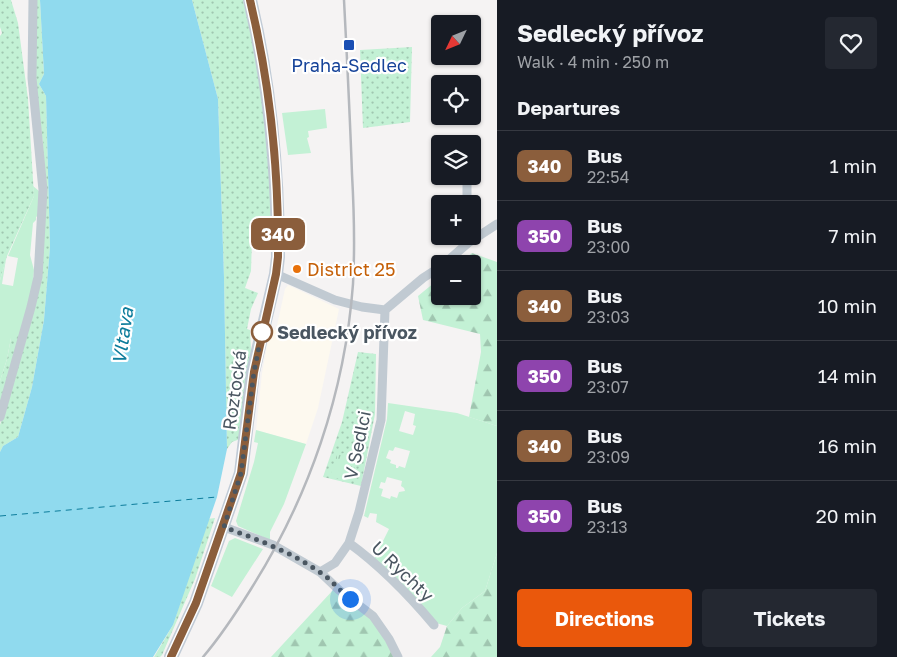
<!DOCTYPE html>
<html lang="en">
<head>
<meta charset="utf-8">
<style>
  body { margin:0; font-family:"Golos Text",sans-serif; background:#242831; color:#f1f3f6; height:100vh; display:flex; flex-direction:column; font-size:19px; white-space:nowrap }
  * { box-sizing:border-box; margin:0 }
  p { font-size:16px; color:#9ea1a6 }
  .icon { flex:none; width:28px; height:28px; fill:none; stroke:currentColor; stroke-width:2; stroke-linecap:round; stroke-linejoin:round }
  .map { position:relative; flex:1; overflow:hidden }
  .drawer { display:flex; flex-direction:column; background:#171b24; width:400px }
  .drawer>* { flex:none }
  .badge { padding:0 10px; border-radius:8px; font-size:18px; line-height:32px }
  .needle { width:32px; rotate:227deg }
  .fabs { position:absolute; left:431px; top:15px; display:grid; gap:10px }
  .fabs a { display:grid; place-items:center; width:50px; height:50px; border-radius:5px; background:#171b24; box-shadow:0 1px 4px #0004; font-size:25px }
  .you { position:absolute; width:25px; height:25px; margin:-12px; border:4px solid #fff; border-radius:50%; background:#1a73e8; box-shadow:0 0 0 8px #1a73e833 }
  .map>.badge { position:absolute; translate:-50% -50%; box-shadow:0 0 0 2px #fff }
  h2 { padding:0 20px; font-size:19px; line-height:45px }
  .round { display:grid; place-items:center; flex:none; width:52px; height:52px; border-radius:5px; background:#242831 }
  .overview { display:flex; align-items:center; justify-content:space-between; height:85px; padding:0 20px }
  h1 { font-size:24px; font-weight:700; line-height:38px }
  .button { display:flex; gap:10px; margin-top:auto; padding:10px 20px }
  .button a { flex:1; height:58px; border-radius:5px; background:#ea580c; color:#fff; font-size:20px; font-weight:700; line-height:58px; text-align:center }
  .button a+a { background:#242831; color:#f1f3f6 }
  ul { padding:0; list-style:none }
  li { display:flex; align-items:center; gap:15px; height:70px; padding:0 20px; border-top:1px solid #363941 }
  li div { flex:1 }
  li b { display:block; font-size:19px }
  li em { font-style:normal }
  li .badge { min-width:55px; font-weight:700; text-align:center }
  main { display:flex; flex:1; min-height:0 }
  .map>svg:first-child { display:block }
</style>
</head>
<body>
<main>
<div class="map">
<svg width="497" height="657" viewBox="0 0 497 657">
  <defs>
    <pattern id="grass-dots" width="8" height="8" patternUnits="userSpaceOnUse" patternTransform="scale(1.25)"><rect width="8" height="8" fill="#c3f1d5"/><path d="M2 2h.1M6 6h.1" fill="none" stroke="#a0c6b0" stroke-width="1.8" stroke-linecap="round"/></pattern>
    <pattern id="forest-firs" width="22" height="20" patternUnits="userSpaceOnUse" patternTransform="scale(1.25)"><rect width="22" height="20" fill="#c3f1d5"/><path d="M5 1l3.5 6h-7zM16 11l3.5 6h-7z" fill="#a0c6b0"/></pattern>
    <pattern id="park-tufts" width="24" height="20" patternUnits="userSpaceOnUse" patternTransform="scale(1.25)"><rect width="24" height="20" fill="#c3f1d5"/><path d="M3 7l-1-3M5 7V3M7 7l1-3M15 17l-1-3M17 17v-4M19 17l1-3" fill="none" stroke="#a0c6b0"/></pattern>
  </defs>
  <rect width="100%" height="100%" fill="#f5f3f3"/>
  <path fill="#fdf9ef" d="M288 285 339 309 318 408 306 444 256 430 262 373 270 329 276 330 285 289Z"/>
  <path fill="url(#grass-dots)" d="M0 0H11L18 23 28 99 34 196 7 256 0 280V36L2 33 0 27Z
    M35 0H40L44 74 39 84 46 96 50 247 44 320 32 387 18 437 3 446 0 452V425L40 279 44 239 43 145 35 81Z
    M192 0H243C261 71 268 144 272 217L270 220 263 221 259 225H256L258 237 252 238 251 271 245 288 258 293 251 309 247 329 250 330 251 351 240 439 232 442 227 449 224 277 218 99Z
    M412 47 410 122 363 128 360 50Z
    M24 322 0 409V381L7 359 11 338Z
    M358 352 376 354 375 414 361 486 323 477 342 422Z
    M215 518 195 579 162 655 160 657H154L173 625 207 519Z"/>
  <path fill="url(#forest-firs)" d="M472 253 497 262V426L469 417 481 352 480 334 423 320 418 296 440 278V296H472V264H458Z
    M497 553V657H431L440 647 447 626 462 608 485 591Z
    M334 589 377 624 402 657H271Z"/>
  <path fill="url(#park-tufts)" d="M350 451 359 461 346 481 330 476 337 455Z"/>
  <path fill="#c3f1d5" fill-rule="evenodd" d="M325 109 327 128 308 131 309 137 307 138 311 153 288 155 282 113Z
    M33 186 39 191V215L36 217V220L33 223 30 255 34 270 33 284 24 322 16 339 11 338 7 359 0 381V280L6 259 2 284 13 286 18 258 8 256 34 196Z
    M388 403 457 413 497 426V553L485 591 462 608 447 626 436 623 374 559 389 529 376 522 377 514 370 513 368 518 364 516 387 419ZM405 411 415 414 413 425 416 426 413 435 399 431ZM395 447 410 451 405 468 399 466 398 468H396V465L390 463 391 460 386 458 389 450 393 451ZM387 477 402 481 401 486 404 488 405 491 399 492 397 498 391 496 390 499 381 496 383 489 379 488 381 482 385 483Z
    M256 430 306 444 284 504 270 532V540L238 526 236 521 254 462 258 443 254 442Z
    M235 538 263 549 232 597 211 586 229 541Z"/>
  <path fill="#90daee" d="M40 0H192L218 99 224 277 227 449 217 497 173 625 153 657H0V452L3 446 18 437 32 387 44 320 50 247 46 96 39 84 44 74Z"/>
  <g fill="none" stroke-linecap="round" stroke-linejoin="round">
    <path stroke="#0c7c9b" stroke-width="1" stroke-dasharray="6 5" stroke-linecap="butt" d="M0 516 217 497"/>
    <path stroke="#c1cad2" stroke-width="9" d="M467 178V204
      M444 264 468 243 497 224
      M276 274 335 300 362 307 385 310
      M0 417 31 307 38 277 43 190 32 78 33 0
      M224 527 273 545 320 572 339 590 373 616 389 639 398 657
      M349 543C382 567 408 594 434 625
      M320 572 335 563 349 543 359 512 381 420 385 310 423 278 440 267"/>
    <path stroke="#c1cbd6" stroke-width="14" d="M171 657 196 603 241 473 253 372 276 274 278 257C278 170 270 85 250 0"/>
    <path stroke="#b5b8bd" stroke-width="2.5" d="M203 657C221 636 236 613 251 589 309 497 345 393 353 284 355 247 354 210 352 174 350 116 347 58 344 0"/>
  </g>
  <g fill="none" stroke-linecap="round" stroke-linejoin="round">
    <g stroke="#fff" stroke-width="11">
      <path id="line" d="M171 657 196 603 241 473 254 372 276 274 278 257C279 171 270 84 250 0"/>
    </g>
    <use href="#line" stroke="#8b5e3c" stroke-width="8"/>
    <path stroke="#4a5661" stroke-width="5" stroke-dasharray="0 9" d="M262 332 254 372 241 473 224 527C256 539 289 551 318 571 330 578 339 590 350 599"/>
  </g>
  <rect fill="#1a4fb4" stroke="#fff" stroke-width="2" x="343" y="39" width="12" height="12" rx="2.5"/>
  <circle fill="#e8710a" stroke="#fff" stroke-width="2" cx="297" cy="269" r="5"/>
  <circle fill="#fff" stroke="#8b5e3c" stroke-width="2.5" cx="262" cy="332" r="10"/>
  <g text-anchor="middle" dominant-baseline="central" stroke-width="4.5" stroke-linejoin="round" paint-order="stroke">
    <g font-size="18" fill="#164399" stroke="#fff">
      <text x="349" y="65">Praha-Sedlec</text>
    </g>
    <g font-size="18" fill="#c56008" stroke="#fff" text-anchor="start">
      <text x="307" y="269">District 25</text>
    </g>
    <g font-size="18" font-weight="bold" fill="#4a5661" stroke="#fff" text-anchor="start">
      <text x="277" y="332">Sedlecký přívoz</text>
    </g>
    <g font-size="18" fill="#4a5661" stroke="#fff">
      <text transform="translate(234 390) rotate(-82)">Roztocká</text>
      <text transform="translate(357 445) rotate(-78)">V Sedlci</text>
      <text transform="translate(403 571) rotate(44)">U Rychty</text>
    </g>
    <g font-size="19" font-style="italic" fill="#0c7c9b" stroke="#fff">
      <text transform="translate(122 336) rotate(-82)">Vltava</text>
    </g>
  </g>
</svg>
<div class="fabs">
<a><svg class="needle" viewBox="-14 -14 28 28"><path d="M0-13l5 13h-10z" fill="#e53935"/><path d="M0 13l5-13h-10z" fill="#9ea1a6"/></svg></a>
<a><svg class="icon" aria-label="locate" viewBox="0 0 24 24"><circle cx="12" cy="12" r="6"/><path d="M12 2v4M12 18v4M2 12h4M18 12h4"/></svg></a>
<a><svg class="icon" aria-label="layers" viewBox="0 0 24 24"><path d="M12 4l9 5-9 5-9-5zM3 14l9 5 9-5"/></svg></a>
<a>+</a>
<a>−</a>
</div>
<div class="you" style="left:350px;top:599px"></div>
<b class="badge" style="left:278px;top:234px;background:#8b5e3c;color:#fff">340</b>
</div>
<section class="drawer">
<div class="overview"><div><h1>Sedlecký přívoz</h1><p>Walk · 4 min · 250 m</p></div><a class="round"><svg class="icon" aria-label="heart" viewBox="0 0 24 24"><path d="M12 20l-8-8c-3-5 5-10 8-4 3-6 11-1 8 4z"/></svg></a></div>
<h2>Departures</h2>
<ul>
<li><span class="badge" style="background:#8b5e3c;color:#fff">340</span><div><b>Bus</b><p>22:54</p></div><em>1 min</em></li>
<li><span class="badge" style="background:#8e44ad;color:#fff">350</span><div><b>Bus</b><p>23:00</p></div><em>7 min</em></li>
<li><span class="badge" style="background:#8b5e3c;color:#fff">340</span><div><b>Bus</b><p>23:03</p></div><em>10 min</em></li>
<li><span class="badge" style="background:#8e44ad;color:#fff">350</span><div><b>Bus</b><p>23:07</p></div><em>14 min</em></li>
<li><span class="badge" style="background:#8b5e3c;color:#fff">340</span><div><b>Bus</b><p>23:09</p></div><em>16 min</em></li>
<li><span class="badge" style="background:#8e44ad;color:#fff">350</span><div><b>Bus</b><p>23:13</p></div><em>20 min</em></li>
</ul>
<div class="button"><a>Directions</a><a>Tickets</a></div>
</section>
</main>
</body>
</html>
